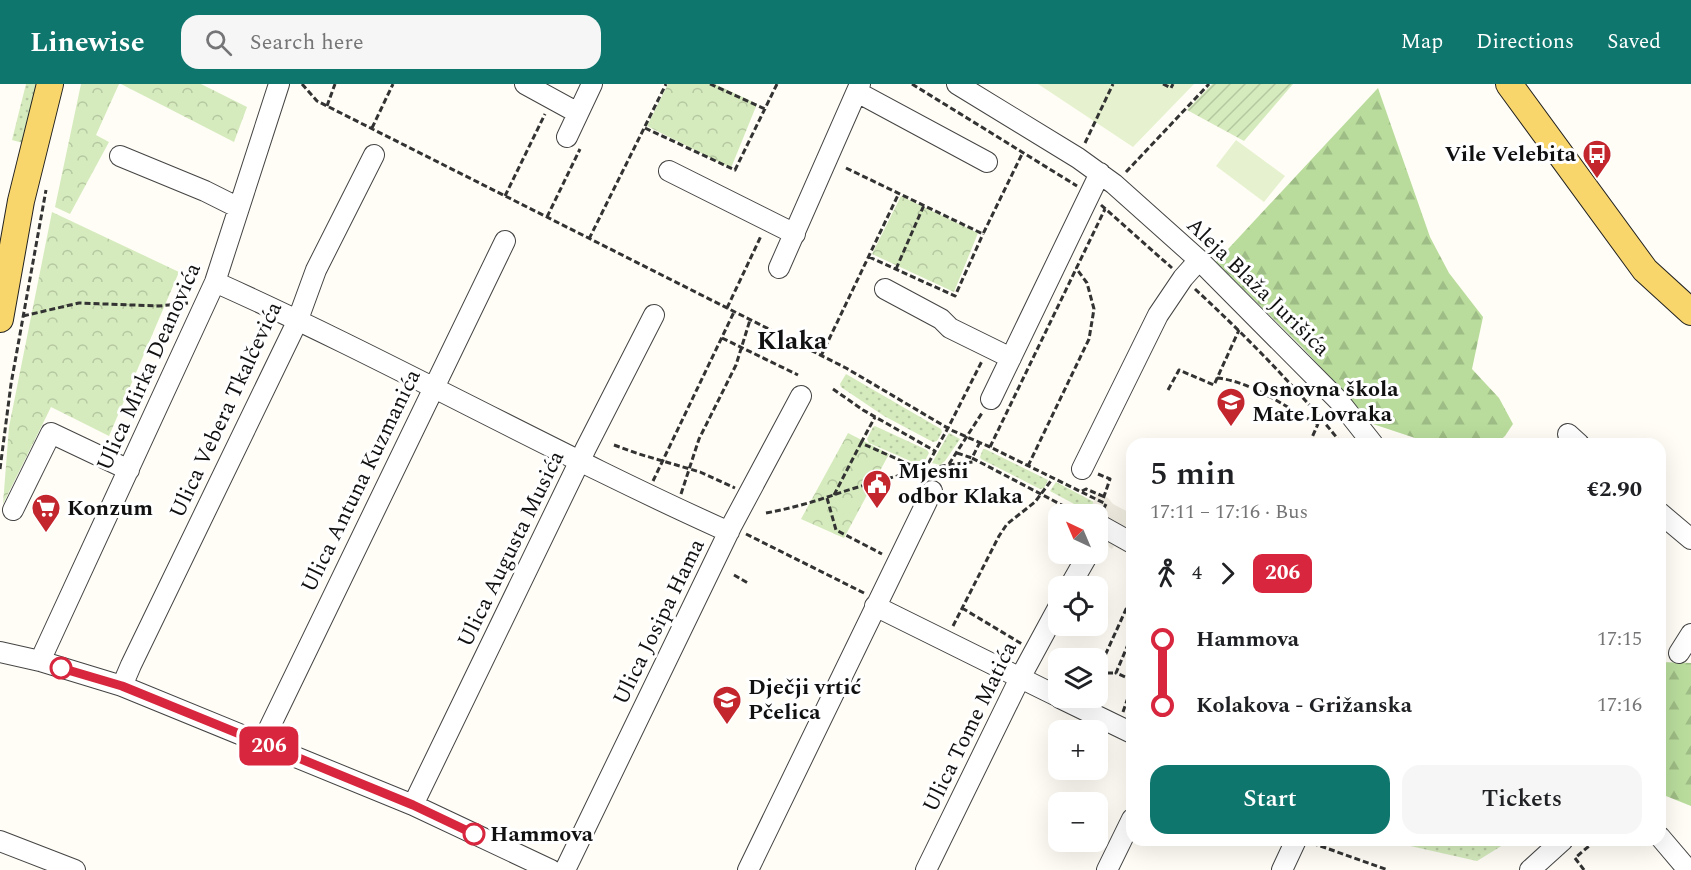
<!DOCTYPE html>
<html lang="en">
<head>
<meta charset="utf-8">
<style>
  body { margin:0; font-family:Spectral,serif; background:#f6f6f6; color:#202124; height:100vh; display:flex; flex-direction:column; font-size:22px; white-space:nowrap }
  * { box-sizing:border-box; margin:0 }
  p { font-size:20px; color:#757577 }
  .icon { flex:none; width:33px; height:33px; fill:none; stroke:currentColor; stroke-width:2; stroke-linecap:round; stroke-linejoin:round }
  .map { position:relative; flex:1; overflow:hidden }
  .sheet { position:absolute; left:1126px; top:354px; width:540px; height:408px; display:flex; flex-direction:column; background:#fff; border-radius:18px; box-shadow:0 6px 24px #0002 }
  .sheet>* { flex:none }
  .badge { padding:0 12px; border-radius:9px; font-size:21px; line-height:39px }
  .needle { width:39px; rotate:316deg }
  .tools { position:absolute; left:1048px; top:420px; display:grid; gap:12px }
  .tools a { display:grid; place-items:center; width:60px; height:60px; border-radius:12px; background:#fff; box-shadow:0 6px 24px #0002; font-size:30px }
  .map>.badge { position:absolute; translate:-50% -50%; box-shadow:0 0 0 3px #fff }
  .legs { display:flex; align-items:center; gap:9px; height:66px; padding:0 24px; font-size:20px }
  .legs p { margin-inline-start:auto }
  .head { display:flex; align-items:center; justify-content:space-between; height:102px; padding:0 24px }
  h1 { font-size:33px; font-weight:600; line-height:45px }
  .cta { display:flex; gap:12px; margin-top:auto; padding:12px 24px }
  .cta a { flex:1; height:69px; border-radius:18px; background:#0f766e; color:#fff; font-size:24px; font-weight:600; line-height:69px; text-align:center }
  .cta a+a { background:#f6f6f6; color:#202124 }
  ul { padding:0 24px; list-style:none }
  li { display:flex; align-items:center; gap:21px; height:66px; font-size:22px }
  li i { display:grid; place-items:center; width:9px; height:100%; margin:0 8px; background:currentColor }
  li i::after { content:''; width:15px; height:15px; margin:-8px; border:4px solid; border-radius:50%; background:#fff }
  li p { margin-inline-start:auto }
  li:first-child i { background:linear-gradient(#0000 50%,currentColor 0) }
  li:last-child i { background:linear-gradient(currentColor 50%,#0000 0) }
  header { display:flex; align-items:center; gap:36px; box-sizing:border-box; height:84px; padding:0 30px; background:#0f766e; color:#fff }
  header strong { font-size:28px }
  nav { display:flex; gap:33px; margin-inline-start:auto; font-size:21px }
  .search { width:420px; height:54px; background:#f6f6f6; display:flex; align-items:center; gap:15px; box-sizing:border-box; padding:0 21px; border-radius:18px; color:#757577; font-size:22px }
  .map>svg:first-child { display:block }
</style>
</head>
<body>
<header>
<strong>Linewise</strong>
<div class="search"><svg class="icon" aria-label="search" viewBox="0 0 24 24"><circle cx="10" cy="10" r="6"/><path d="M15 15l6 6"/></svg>Search here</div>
<nav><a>Map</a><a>Directions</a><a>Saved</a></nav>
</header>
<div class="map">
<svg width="1691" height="786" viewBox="0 0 1691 786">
  <defs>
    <pattern id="grass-dots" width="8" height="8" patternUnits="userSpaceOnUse" patternTransform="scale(1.5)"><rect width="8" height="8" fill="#d5ebbd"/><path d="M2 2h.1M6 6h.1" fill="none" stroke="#b6c8a1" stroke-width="1.8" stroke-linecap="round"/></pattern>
    <pattern id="forest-firs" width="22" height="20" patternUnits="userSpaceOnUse" patternTransform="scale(1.5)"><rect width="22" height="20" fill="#b9dc9c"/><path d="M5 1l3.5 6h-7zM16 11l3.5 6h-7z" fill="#9ebc85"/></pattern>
    <pattern id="park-crowns" width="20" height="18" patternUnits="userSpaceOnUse" patternTransform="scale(1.5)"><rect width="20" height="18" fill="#d5ebbd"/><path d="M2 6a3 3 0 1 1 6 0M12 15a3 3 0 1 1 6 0" fill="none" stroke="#b6c8a1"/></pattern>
    <pattern id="garden-furrows" width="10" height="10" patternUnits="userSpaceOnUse" patternTransform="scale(1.5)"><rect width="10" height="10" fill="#d5ebbd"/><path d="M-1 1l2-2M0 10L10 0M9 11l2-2" fill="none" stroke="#b6c8a1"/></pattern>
  </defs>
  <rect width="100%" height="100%" fill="#fffdf5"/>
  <path fill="url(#grass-dots)" d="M26 0H38L23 59 12 56Z
    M846 290 941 345 942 348 937 357 933 358 884 332 841 303 840 300Z
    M875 342 927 366 929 369 922 382 869 359 867 355 873 343Z
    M949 349 960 355 945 377 940 381 932 379Z
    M983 365H985L1048 396 1044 404 1040 405 981 375 980 373Z
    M1056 398 1094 418 1089 428 1050 407Z
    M1399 756H1511L1477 777 1406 761Z"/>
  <path fill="url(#forest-firs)" d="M1378 4 1430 153 1449 189 1483 233 1472 285 1499 314 1513 340 1505 352 1496 360H1433L1373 340 1302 263 1216 178Z
    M1661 578 1691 579V722L1661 710Z"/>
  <path fill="url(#park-crowns)" d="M81 0H119L96 51 109 58 70 130 55 123Z
    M121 0H201L247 23 234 58Z
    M668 0H715L757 20 731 84 647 42Z
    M901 112 978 149 954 208 872 170Z
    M52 128 179 188 109 352 51 323 3 420 9 343Z
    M848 349 889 370 844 454 801 435Z"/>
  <path fill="url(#garden-furrows)" d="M1212 0H1293L1244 57 1187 26Z"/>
  <path fill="#e6f2cf" d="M1038 0H1194L1133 63Z
    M1236 56 1285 92 1264 118 1216 82Z"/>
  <path fill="#f1ede2" d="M1097 409 1108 414 1113 420 1132 430V472L1114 462 1112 465 1109 463 1108 459 1098 453V430H1086L1090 427Z"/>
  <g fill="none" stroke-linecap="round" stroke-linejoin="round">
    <g stroke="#444" stroke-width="22">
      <path id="minor" d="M525 0 578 29
        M957 0 1078 74 1114 100 1199 176 1339 317 1373 360
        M857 8 987 78
        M567 53 592 0
        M120 72 205 107 239 124
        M669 87 795 150
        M779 184 860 0
        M215 198C389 276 555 370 729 448
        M885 205 941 235 950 244 1011 274
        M991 315 1100 89
        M1568 350 1579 360
        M1082 385 1158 231 1183 194 1199 176
        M13 426 51 349 129 386
        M1660 429 1691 455
        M1098 440 1132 459
        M1070 502 1086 474
        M875 522 1059 613
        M0 568 40 577 122 602 413 721 551 786
        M1679 569 1691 550
        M40 577 215 198 279 0
        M122 602 131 581 297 238 316 186 374 71
        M1060 614 1132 649
        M262 659 505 157
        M413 721 586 364 654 231
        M1660 753 1688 786
        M0 757 75 786
        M565 786 732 441 801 312
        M748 786 932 407
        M926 786 1020 594 1059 522
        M1107 786 1132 735
        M1282 786 1296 756
        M1530 786 1563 756"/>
    </g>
    <g stroke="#222" stroke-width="28">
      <path id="major" d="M1509 0 1645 186 1691 228
        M0 235 21 117 50 0"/>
    </g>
    <path stroke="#333" stroke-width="3" stroke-dasharray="6 3" stroke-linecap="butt" d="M302 0 317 17 846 284 951 346 990 363 1106 420 1104 424
      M710 0 765 25
      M912 0 1077 102
      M1163 0 1171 4 1173 0
      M327 22 335 0
      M372 44 393 0
      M645 44 735 86 777 0
      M1085 59 1113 0
      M846 84 983 150 1023 68
      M1126 88 1209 0
      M505 112 545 30
      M1101 121 1172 184
      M547 133 580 65
      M589 155 666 0
      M869 173 955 212 983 150
      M896 185 924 121
      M1195 205C1248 254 1297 304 1342 360
      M727 224 761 152
      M23 232 79 219 159 222 188 219
      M722 254 798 291
      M821 272 899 109
      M1217 294C1254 298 1286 324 1318 340
      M833 305 863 326 935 367
      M1168 306 1179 286 1214 301 1239 246
      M980 358 972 374 1079 430
      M861 359 875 333
      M1309 360 1318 340
      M614 361 639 370 700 388 735 404
      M990 363 1105 125
      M957 369 972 374
      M949 380 982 329
      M1028 382 1089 255 1094 225 1087 199 1076 184
      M0 385 11 300 46 106
      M924 387 948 344 982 277
      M1098 390 1110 395 1102 418
      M653 397 734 228
      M1082 407 1086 405 1105 413
      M681 410 699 355 736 281 750 236
      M834 411 861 359 922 386
      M827 414 836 446 882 470
      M766 429C793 424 817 417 842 408 884 395 929 382 973 378
      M746 450 864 509
      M734 491 748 499
      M962 524 1022 560
      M953 542 999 452 1007 440 1035 418 1053 394
      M1132 551 1116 589 1130 595 1132 600
      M1050 574 1059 578
      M1098 587 1127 523
      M1098 589H1116
      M1123 628 1132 602
      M1312 759 1388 786
      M1584 786 1575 774 1596 756"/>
    <use href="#minor" stroke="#fff" stroke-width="20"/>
    <use href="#major" stroke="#f9d66b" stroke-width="26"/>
  </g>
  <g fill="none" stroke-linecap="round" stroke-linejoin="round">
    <g stroke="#fff" stroke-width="14">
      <path id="line-1" d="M61 584 122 602 262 659 413 721 474 750"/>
    </g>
    <use href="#line-1" stroke="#d7263d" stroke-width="9"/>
  </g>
  <defs>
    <g id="bus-pin" transform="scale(1.5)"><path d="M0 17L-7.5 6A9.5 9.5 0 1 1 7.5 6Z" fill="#c4262e" stroke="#fff"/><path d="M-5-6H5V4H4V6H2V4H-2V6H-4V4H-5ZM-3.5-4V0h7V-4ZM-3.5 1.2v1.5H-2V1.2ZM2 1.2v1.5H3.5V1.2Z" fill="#fff"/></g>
    <g id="school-pin" transform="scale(1.5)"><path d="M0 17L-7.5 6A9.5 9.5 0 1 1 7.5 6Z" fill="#c4262e" stroke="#fff"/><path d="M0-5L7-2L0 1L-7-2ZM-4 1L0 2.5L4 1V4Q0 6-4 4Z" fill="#fff"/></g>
    <g id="civic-pin" transform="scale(1.5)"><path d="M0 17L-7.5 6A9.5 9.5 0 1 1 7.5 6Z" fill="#c4262e" stroke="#fff"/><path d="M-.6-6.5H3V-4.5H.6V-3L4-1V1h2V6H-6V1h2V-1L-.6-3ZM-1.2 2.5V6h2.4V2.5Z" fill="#fff"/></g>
    <g id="supermarket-pin" transform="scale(1.5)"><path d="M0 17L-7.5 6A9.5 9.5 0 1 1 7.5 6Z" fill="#c4262e" stroke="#fff"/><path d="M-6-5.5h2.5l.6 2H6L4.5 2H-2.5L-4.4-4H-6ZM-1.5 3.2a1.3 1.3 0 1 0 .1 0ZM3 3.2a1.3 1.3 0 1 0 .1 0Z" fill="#fff"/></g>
  </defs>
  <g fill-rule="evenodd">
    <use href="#bus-pin" x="1597" y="70"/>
    <use href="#school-pin" x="1231" y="318"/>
    <use href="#civic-pin" x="877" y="400"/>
    <use href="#supermarket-pin" x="46" y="424"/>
    <use href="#school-pin" x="727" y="616"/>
  </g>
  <g fill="#fff" stroke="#d7263d" stroke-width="3">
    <circle cx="61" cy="584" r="10"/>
    <circle cx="474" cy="750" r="10"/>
  </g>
  <g text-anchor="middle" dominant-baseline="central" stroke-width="6" stroke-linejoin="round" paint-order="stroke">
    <g font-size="22" font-weight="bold" fill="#111" stroke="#fff" text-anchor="start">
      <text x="1576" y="70" text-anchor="end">Vile Velebita</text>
      <text x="1252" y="305">Osnovna škola<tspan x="1252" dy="25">Mate Lovraka</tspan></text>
      <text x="898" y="387">Mjesni<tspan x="898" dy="25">odbor Klaka</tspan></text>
      <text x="67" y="424">Konzum</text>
      <text x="748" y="603">Dječji vrtić<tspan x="748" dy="25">Pčelica</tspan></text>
    </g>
    <g font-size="22" fill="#111" stroke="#fff">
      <text transform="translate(1258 203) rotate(44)">Aleja Blaža Jurišića</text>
      <text transform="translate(149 283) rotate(-66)">Ulica Mirka Deanovića</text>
      <text transform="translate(226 326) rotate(-65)">Ulica Vebera Tkalčevića</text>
      <text transform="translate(361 397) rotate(-64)">Ulica Antuna Kuzmanića</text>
      <text transform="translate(511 465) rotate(-64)">Ulica Augusta Musića</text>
      <text transform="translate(659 538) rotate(-64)">Ulica Josipa Hama</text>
      <text transform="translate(970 643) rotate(-64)">Ulica Tome Matića</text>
    </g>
    <g font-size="22" font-weight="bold" fill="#111" stroke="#fff" text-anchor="start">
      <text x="490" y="750">Hammova</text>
    </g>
    <g font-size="26" font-weight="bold" fill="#111" stroke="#fff">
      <text x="792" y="257">Klaka</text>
    </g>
  </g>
</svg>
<div class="tools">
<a><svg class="needle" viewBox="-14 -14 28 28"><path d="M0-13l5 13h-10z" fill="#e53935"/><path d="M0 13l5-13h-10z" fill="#757577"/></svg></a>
<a><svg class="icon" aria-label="locate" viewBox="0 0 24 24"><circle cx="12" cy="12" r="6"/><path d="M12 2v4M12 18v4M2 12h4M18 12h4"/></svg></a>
<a><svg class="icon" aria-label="layers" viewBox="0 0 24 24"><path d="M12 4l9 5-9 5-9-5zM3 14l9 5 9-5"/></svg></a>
<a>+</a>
<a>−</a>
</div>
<b class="badge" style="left:269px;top:662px;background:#d7263d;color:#fff">206</b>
<section class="sheet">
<div class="head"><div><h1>5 min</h1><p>17:11 – 17:16 · Bus</p></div><b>€2.90</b></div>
<div class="legs"><svg class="icon" aria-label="walk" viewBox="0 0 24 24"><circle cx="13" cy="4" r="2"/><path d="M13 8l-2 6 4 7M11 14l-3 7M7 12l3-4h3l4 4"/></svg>4<svg class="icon" aria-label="forward" viewBox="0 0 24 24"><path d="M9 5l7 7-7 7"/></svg><b class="badge" style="background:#d7263d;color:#fff">206</b></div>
<ul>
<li><i style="color:#d7263d"></i><b>Hammova</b><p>17:15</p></li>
<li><i style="color:#d7263d"></i><b>Kolakova - Grižanska</b><p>17:16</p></li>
</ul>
<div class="cta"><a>Start</a><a>Tickets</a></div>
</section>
</div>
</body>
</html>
